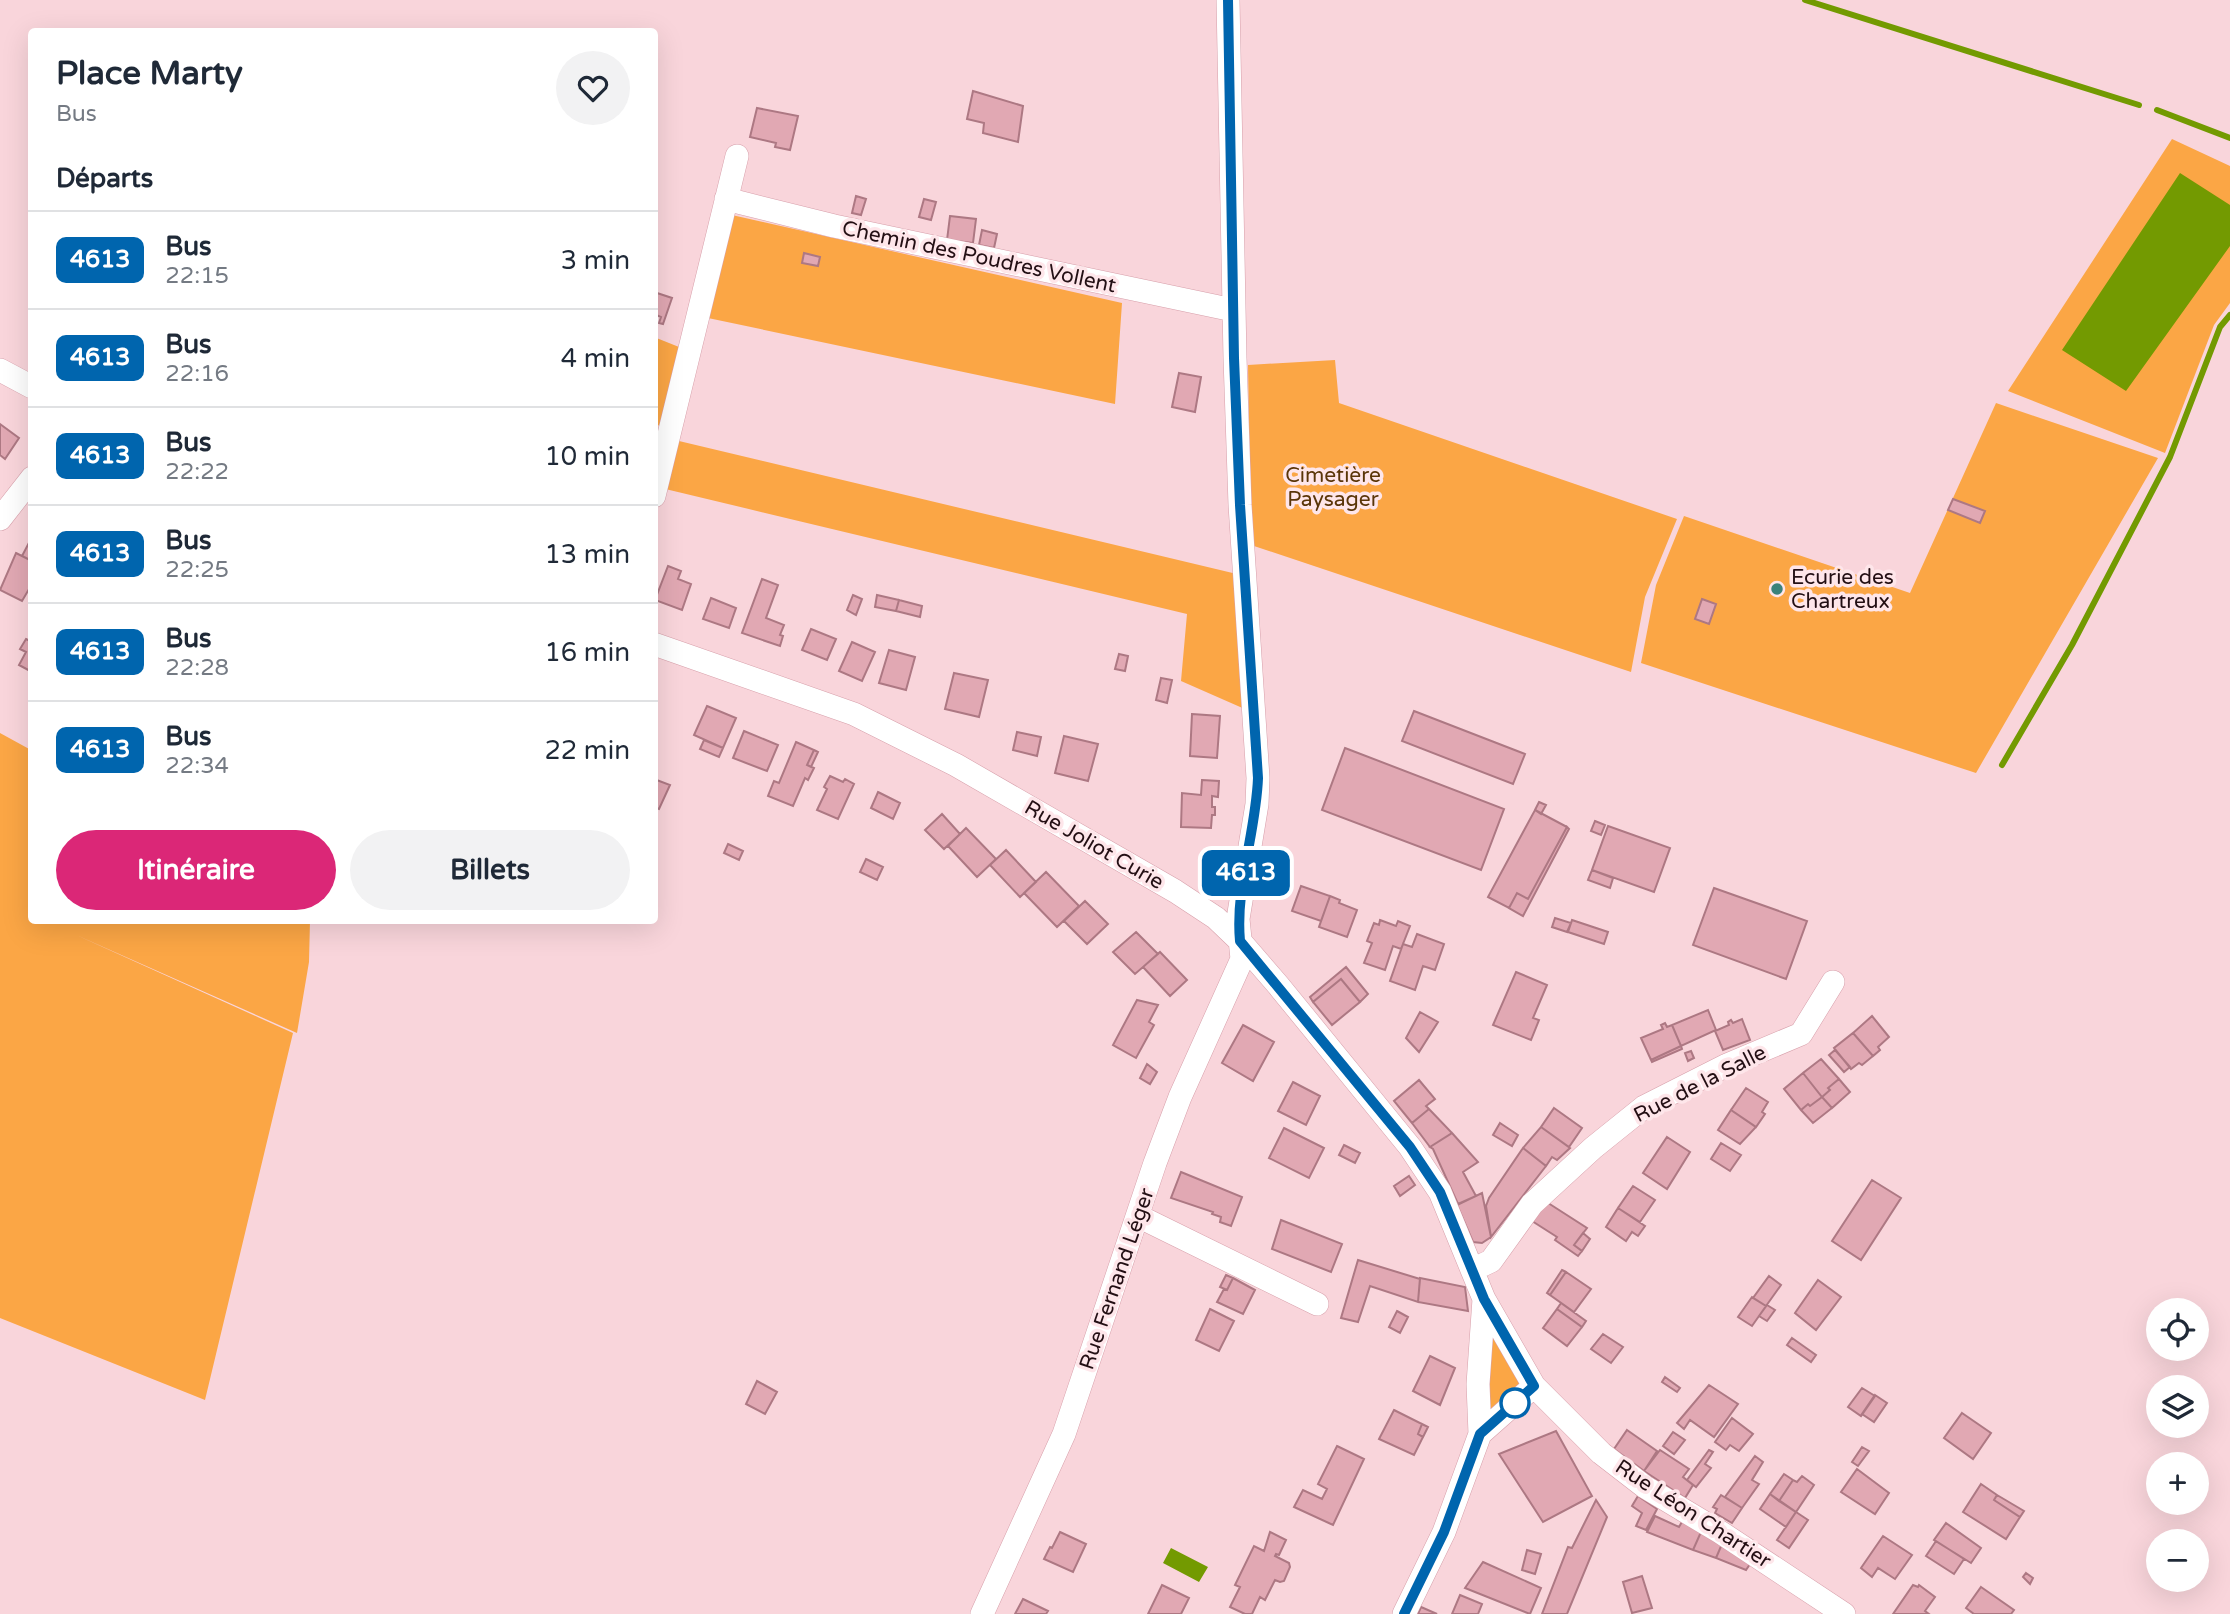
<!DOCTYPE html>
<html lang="fr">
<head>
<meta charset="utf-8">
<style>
  body { margin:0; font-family:"Varela Round",sans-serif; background:#f2f2f3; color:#1f2937; height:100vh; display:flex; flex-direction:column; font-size:26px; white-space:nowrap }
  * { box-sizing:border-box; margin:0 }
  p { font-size:23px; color:#747a83 }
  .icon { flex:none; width:38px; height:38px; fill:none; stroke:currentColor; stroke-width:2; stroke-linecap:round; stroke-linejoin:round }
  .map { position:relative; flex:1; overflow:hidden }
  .details { position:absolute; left:28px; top:28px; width:630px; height:896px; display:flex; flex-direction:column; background:#fff; border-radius:7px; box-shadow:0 7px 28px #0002 }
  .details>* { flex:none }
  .badge { padding:0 14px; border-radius:10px; font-size:24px; line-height:46px }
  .tools { position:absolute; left:2146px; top:1298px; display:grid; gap:14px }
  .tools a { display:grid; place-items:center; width:63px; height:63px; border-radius:50%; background:#fff; box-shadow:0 7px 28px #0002; font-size:35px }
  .map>.badge { position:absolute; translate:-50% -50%; box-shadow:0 0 0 4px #fff }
  h2 { padding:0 28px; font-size:26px; line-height:63px }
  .round { display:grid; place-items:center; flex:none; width:74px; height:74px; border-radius:37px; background:#f2f2f3 }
  .overview { display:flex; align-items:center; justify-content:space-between; height:119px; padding:0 28px }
  h1 { font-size:33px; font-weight:800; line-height:52px }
  .action { display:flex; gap:14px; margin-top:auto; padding:14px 28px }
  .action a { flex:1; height:80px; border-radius:42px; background:#db2777; color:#fff; font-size:28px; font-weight:800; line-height:80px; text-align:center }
  .action a+a { background:#f2f2f3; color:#1f2937 }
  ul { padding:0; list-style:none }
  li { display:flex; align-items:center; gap:21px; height:98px; padding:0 28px; border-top:2px solid #e0e1e3 }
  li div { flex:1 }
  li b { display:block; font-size:26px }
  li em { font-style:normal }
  li .badge { min-width:77px; font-weight:700; text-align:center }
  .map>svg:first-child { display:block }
</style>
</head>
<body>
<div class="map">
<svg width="2230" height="1614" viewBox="0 0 2230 1614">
  <rect width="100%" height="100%" fill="#f9d5db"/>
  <path fill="#fba645" d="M2172 139 2230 166V303L2214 325 2165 453 2008 391Z
    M723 213 1122 303 1115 404 708 318Z
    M654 337 689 351 670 430 655 424Z
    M1335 360 1339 403 1677 519 1645 597 1631 672 1251 545 1248 365Z
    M1996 403 2158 458 1976 773 1641 663 1656 585 1684 516 1910 593Z
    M679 441 1241 575 1247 710 1181 681 1187 614 657 487Z
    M0 733 31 750 32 920 310 921 309 962 297 1033 74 934 293 1033 205 1400 0 1318Z
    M1496 1332 1527 1385 1484 1425 1481 1348Z"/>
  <path fill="#739a01" d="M2180 173 2230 205V246L2126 391 2062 350Z
    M1171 1548 1208 1567 1199 1582 1163 1563Z"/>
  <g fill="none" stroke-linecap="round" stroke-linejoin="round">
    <path stroke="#739a01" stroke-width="6" d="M1805 0 2139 105
      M2157 110 2230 138
      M2002 765 2072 645 2170 457 2220 327 2230 315"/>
  </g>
  <path fill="#e1a8b3" stroke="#ad7883" stroke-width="2" d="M973 91 1023 106 1018 142 983 133 984 123 967 119Z
    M757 108 798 116 790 150 775 147 776 143 750 137Z
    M856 196 866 199 861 215 852 213Z
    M924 199 936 202 931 220 919 217Z
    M950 216 976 219 973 243 947 240Z
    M982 230 997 234 994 248 979 245Z
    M804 253 820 257 818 266 802 263Z
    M654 292 672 298 663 324 659 323 661 317 654 314Z
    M1179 373 1201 377 1195 412 1172 407Z
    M0 424 19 438 5 459 0 455Z
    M1953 499 1985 511 1980 523 1948 510Z
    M32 537V561L22 556Z
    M16 553 32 561V584L22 601 0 590Z
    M668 566 681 571 678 579 691 584 682 610 655 600Z
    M762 579 778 585 766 618 784 625 780 635 783 636 780 646 742 633Z
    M853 595 862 599 856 615 847 610Z
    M877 595 899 600 896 611 875 607Z
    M711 598 736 608 729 628 703 619Z
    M1702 599 1716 604 1709 624 1695 619Z
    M899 600 922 606 920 617 896 611Z
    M811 629 836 639 827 660 802 650Z
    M26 639 32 642V672L19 665 26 652 20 649Z
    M852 642 875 652 862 681 839 671Z
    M889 650 915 657 906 690 879 683Z
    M1119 654 1128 656 1125 671 1115 669Z
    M954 673 988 680 979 717 945 709Z
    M1161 678 1172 680 1167 703 1156 700Z
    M707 706 736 718 723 748 694 735Z
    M1414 711 1525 754 1513 784 1402 741Z
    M1192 714 1220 716 1217 758 1190 756Z
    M744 731 778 745 767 771 733 758Z
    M1017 732 1041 737 1037 756 1013 750Z
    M1064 736 1098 744 1088 781 1055 773Z
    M704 740 723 748 719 757 700 749Z
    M796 742 814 750 807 765 814 768 808 780 805 778 793 806 768 796 774 781 779 783Z
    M1345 748 1504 809 1481 870 1322 810Z
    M814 750 818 752 811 767 807 765Z
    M830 776 843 782 845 779 854 784 838 819 817 810 827 789 824 787Z
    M654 779 670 785 659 809 654 807Z
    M1202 780 1219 781 1218 797 1212 796V807H1215V815H1212L1211 828 1181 827 1182 793 1201 795Z
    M878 792 900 803 893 819 871 808Z
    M1539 802 1546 805 1541 814 1535 810Z
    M1535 810 1567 827 1528 899 1517 893 1509 908 1488 897Z
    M942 814 960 834 944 849 925 830Z
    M1595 821 1605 825 1601 835 1591 831Z
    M1608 826 1670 848 1654 892 1592 870Z
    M1567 827 1569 829 1523 916 1509 908 1517 893 1528 899Z
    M966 828 996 859 977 877 948 846Z
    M728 844 743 851 739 860 724 853Z
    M1006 850 1036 882 1020 897 990 865Z
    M866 859 883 867 877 880 860 872Z
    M1592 870 1613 878 1610 888 1588 880Z
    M1046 872 1079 906 1057 927 1024 893Z
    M1301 886 1330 896 1321 921 1292 911Z
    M1714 888 1807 921 1786 979 1693 945Z
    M1330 896 1340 900 1339 903 1357 910 1347 937 1319 927Z
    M1085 901 1108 924 1087 944 1064 921Z
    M1555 918 1571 923 1567 932 1552 927Z
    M1380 920 1396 926 1398 921 1410 926 1401 949 1393 946 1385 970 1364 963 1372 943 1367 941 1374 923 1379 925Z
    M1572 920 1608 932 1604 944 1568 932Z
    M1136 932 1158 954 1135 974 1113 952Z
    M1417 934 1444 944 1435 970 1423 966 1415 990 1390 981 1403 944 1412 947Z
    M1160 952 1187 980 1170 996 1143 967Z
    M1346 967 1368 994 1360 1002 1341 979 1313 1002 1310 997Z
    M1516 972 1547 985 1533 1018 1539 1020 1531 1040 1493 1025Z
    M1341 979 1360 1002 1332 1025 1313 1002Z
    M1137 1000 1158 1005 1149 1022 1154 1025 1136 1058 1113 1045Z
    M1708 1010 1716 1030 1681 1046 1672 1025Z
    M1420 1012 1438 1022 1419 1052 1406 1038Z
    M1872 1016 1889 1037 1878 1047 1880 1050 1873 1056 1853 1033Z
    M1742 1019 1750 1040 1723 1050 1715 1031 1729 1025 1728 1022 1731 1020 1733 1023Z
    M1665 1023 1667 1027 1672 1025 1681 1046 1651 1060 1641 1038 1663 1029 1661 1025Z
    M1243 1025 1274 1042 1253 1081 1222 1063Z
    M1853 1033 1873 1056 1862 1065 1859 1063 1851 1069 1834 1048Z
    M1681 1046 1682 1049 1652 1062 1651 1060Z
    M1835 1050 1850 1067 1844 1072 1829 1055Z
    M1691 1051 1694 1058 1688 1061 1685 1053Z
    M1821 1059 1839 1079 1828 1088 1830 1090 1822 1097 1803 1073Z
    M1147 1064 1157 1072 1150 1084 1140 1078Z
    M1803 1073 1822 1097 1810 1106 1808 1104 1801 1110 1784 1089Z
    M1839 1079 1850 1092 1832 1108 1822 1097 1830 1090 1828 1088Z
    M1419 1080 1435 1099 1426 1106 1429 1109 1412 1123 1394 1101Z
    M1293 1082 1320 1096 1306 1125 1278 1111Z
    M1746 1088 1768 1102 1762 1112 1765 1114 1756 1127 1731 1110Z
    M1822 1097 1832 1108 1813 1123 1801 1110 1808 1104 1810 1106Z
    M1554 1108 1582 1128 1569 1147 1541 1127Z
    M1429 1109 1452 1133 1430 1147 1412 1123Z
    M1731 1110 1756 1127 1740 1144 1718 1130Z
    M1500 1123 1518 1135 1512 1146 1493 1135Z
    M1541 1127 1570 1148 1557 1160 1552 1157 1546 1166 1523 1148Z
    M1284 1128 1324 1148 1309 1178 1269 1158Z
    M1452 1133 1478 1162 1463 1172 1476 1196 1458 1204 1433 1149 1430 1147Z
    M1667 1137 1690 1152 1667 1189 1643 1173Z
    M1721 1143 1741 1155 1730 1171 1711 1159Z
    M1344 1145 1360 1153 1355 1163 1339 1155Z
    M1523 1148 1546 1166 1491 1237 1486 1206 1489 1198Z
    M1181 1172 1242 1197 1231 1226 1220 1222 1221 1217 1212 1214 1213 1212 1171 1198Z
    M1409 1176 1415 1185 1400 1196 1394 1186Z
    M1872 1180 1901 1198 1861 1260 1832 1241Z
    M1633 1186 1655 1200 1640 1222 1618 1208Z
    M1482 1193 1491 1237 1482 1243 1473 1242 1457 1205Z
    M1545 1201 1587 1228 1574 1245 1582 1251 1578 1256 1555 1240 1557 1237 1532 1221Z
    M1618 1208 1645 1226 1638 1236 1632 1232 1626 1241 1606 1227Z
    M1281 1220 1342 1244 1331 1272 1272 1249Z
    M1583 1233 1590 1239 1582 1251 1574 1245Z
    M1358 1260 1420 1279 1418 1302 1370 1286 1358 1322 1341 1318Z
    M1562 1270 1566 1272 1550 1295 1547 1293Z
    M1566 1272 1591 1289 1574 1312 1550 1295Z
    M1226 1275 1233 1278 1227 1290 1220 1287Z
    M1769 1276 1781 1285 1766 1306 1753 1298Z
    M1233 1278 1255 1290 1243 1314 1217 1302 1224 1289 1227 1290Z
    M1420 1278 1465 1287 1468 1311 1418 1302Z
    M1818 1280 1841 1297 1816 1330 1795 1313Z
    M1752 1297 1766 1306 1752 1326 1738 1317Z
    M1561 1303 1586 1321 1582 1327 1557 1309Z
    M1767 1305 1775 1310 1767 1321 1759 1316Z
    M1210 1309 1234 1321 1219 1351 1196 1340Z
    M1557 1309 1582 1327 1567 1346 1543 1328Z
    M1397 1311 1408 1317 1400 1333 1389 1327Z
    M1603 1334 1623 1347 1611 1363 1591 1349Z
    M1792 1338 1816 1355 1811 1362 1787 1345Z
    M1430 1356 1455 1368 1440 1405 1413 1391Z
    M1665 1377 1680 1388 1677 1392 1662 1382Z
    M757 1381 777 1392 765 1414 746 1404Z
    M1709 1385 1738 1404 1714 1437 1690 1420 1684 1429 1677 1423Z
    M1862 1388 1875 1396 1861 1416 1848 1407Z
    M1875 1395 1887 1403 1874 1422 1862 1414Z
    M1394 1410 1422 1424 1418 1434 1423 1437 1414 1455 1379 1439Z
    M1962 1413 1991 1433 1973 1459 1944 1438Z
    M1732 1418 1753 1434 1739 1451 1730 1445 1726 1450 1715 1442Z
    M1422 1424 1428 1427 1423 1437 1418 1434Z
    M1627 1430 1657 1451 1644 1471 1614 1449Z
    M1556 1431 1592 1496 1543 1522 1499 1454Z
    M1673 1432 1685 1440 1674 1454 1663 1446Z
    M1337 1446 1364 1459 1333 1525 1294 1507 1303 1490 1322 1499 1327 1489 1318 1484Z
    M1862 1447 1869 1451 1858 1466 1852 1462Z
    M1660 1450 1689 1469 1683 1477 1693 1485 1685 1498 1644 1471Z
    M1709 1450 1713 1452 1705 1464 1711 1468 1696 1487 1687 1480Z
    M1755 1456 1763 1462 1752 1480 1759 1484 1742 1508 1725 1497Z
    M1857 1469 1889 1493 1875 1514 1841 1492Z
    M1784 1474 1793 1480 1779 1501 1770 1494Z
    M1802 1476 1814 1485 1796 1512 1779 1501 1793 1480 1797 1482Z
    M1981 1484 1997 1495 1994 1500 2020 1517 2006 1539 1963 1512Z
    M1770 1494 1796 1512 1786 1527 1760 1509Z
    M1721 1495 1742 1508 1732 1523 1715 1513 1717 1509 1713 1507Z
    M1997 1495 2024 1511 2020 1517 1994 1500Z
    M1638 1496 1657 1509 1646 1530 1636 1526 1642 1513 1632 1506Z
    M1596 1500 1607 1517 1567 1614H1542L1568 1547 1572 1548Z
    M1796 1512 1808 1520 1789 1548 1777 1540Z
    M1655 1516 1679 1527 1683 1520 1701 1532 1693 1550 1647 1532Z
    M1946 1523 1981 1548 1971 1563 1934 1540Z
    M1060 1532 1086 1544 1073 1572 1044 1559 1050 1547 1052 1548Z
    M1270 1532 1286 1540 1279 1555 1276 1554 1275 1556 1289 1563 1290 1567 1284 1581 1280 1582 1275 1580 1265 1600 1260 1597 1252 1614H1245L1230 1607 1240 1587 1235 1585 1254 1546 1264 1551Z
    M1701 1532 1722 1544 1716 1558 1693 1550Z
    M1883 1536 1912 1555 1895 1579 1878 1568 1872 1577 1861 1568Z
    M1936 1541 1964 1559 1954 1574 1926 1556Z
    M1722 1544 1750 1564 1746 1570 1716 1558Z
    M1527 1550 1541 1554 1535 1574 1522 1570Z
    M1483 1562 1541 1588 1530 1614 1465 1588Z
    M2026 1573 2033 1578 2030 1584 2023 1577Z
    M1642 1576 1652 1608 1632 1613 1623 1582Z
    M1162 1585 1189 1598 1181 1614H1148Z
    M1913 1585 1918 1587 1919 1585 1935 1597 1925 1611 1929 1614H1893Z
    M1981 1587 2014 1610 2011 1614H1974L1966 1608Z
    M1460 1595 1482 1604 1478 1614H1452Z
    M1023 1599 1048 1611 1046 1614H1015Z
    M1421 1607 1437 1614H1418Z"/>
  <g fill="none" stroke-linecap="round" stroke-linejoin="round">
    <g stroke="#d79faa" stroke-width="24">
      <path id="minor" d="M726 199 834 226 1233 310
        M0 370 32 387
        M654 496 737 156
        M0 519 32 478
        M654 644 854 714 956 765 1175 891 1216 918 1240 941 1278 985 1410 1147 1440 1192 1484 1299 1534 1386 1601 1453 1645 1487 1720 1532 1844 1614
        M1138 1216 1317 1304
        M1472 1270 1491 1261 1532 1204 1593 1148 1644 1107 1727 1065 1801 1034 1833 982
        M1480 1434 1534 1386
        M982 1614 1064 1434 1155 1163 1180 1097 1242 959 1238 919 1257 804 1258 778 1240 505 1235 358 1228 0
        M1404 1614 1444 1532 1480 1434 1478 1384 1484 1299"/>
    </g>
    <use href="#minor" stroke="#fff" stroke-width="23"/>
  </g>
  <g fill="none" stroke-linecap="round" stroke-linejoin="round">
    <g stroke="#fff" stroke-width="16">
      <path id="line" d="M1228 0 1234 358 1240 505 1258 778C1256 832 1235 887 1240 941L1410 1147 1440 1192 1484 1299 1534 1386 1480 1434 1444 1532 1404 1614"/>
    </g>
    <use href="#line" stroke="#0065ae" stroke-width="10"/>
  </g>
  <circle fill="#3b827a" stroke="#fee6ea" stroke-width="2.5" cx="1777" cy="589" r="7"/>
  <circle fill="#fff" stroke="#0065ae" stroke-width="3.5" cx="1515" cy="1403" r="14"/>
  <g text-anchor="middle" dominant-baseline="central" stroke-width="7" stroke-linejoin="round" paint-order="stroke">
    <g font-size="21" fill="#230f14" stroke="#fee6ea">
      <text transform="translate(979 257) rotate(12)">Chemin des Poudres Vollent</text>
      <text transform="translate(1094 845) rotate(30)">Rue Joliot Curie</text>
      <text transform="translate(1700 1084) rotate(-27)">Rue de la Salle</text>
      <text transform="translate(1117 1279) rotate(-71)">Rue Fernand Léger</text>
      <text transform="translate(1693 1514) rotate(33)">Rue Léon Chartier</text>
    </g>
    <g font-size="21" fill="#5a3508" stroke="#fee6ea">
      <text x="1333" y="475">Cimetière<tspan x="1333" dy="24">Paysager</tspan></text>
    </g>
    <g font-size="21" fill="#230f14" stroke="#fee6ea" text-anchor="start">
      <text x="1791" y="577">Ecurie des<tspan x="1791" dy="24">Chartreux</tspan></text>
    </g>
  </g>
</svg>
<div class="tools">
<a><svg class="icon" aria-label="locate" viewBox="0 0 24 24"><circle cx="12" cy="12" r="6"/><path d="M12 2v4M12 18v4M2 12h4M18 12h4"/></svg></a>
<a><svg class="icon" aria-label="layers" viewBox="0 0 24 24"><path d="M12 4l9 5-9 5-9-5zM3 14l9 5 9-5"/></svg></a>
<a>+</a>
<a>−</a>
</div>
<b class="badge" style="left:1246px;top:873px;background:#0065ae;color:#fff">4613</b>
<section class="details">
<div class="overview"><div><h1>Place Marty</h1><p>Bus</p></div><a class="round"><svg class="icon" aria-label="heart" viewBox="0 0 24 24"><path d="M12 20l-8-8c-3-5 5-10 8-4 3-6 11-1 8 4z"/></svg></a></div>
<h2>Départs</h2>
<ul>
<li><span class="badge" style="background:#0065ae;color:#fff">4613</span><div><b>Bus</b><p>22:15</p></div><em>3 min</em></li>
<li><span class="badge" style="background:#0065ae;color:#fff">4613</span><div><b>Bus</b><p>22:16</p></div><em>4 min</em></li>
<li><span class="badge" style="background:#0065ae;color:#fff">4613</span><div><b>Bus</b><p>22:22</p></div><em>10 min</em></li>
<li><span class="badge" style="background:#0065ae;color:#fff">4613</span><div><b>Bus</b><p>22:25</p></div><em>13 min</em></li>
<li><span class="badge" style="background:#0065ae;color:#fff">4613</span><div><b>Bus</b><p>22:28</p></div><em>16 min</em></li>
<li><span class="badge" style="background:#0065ae;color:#fff">4613</span><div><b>Bus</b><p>22:34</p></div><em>22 min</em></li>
</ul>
<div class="action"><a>Itinéraire</a><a>Billets</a></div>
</section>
</div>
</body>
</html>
